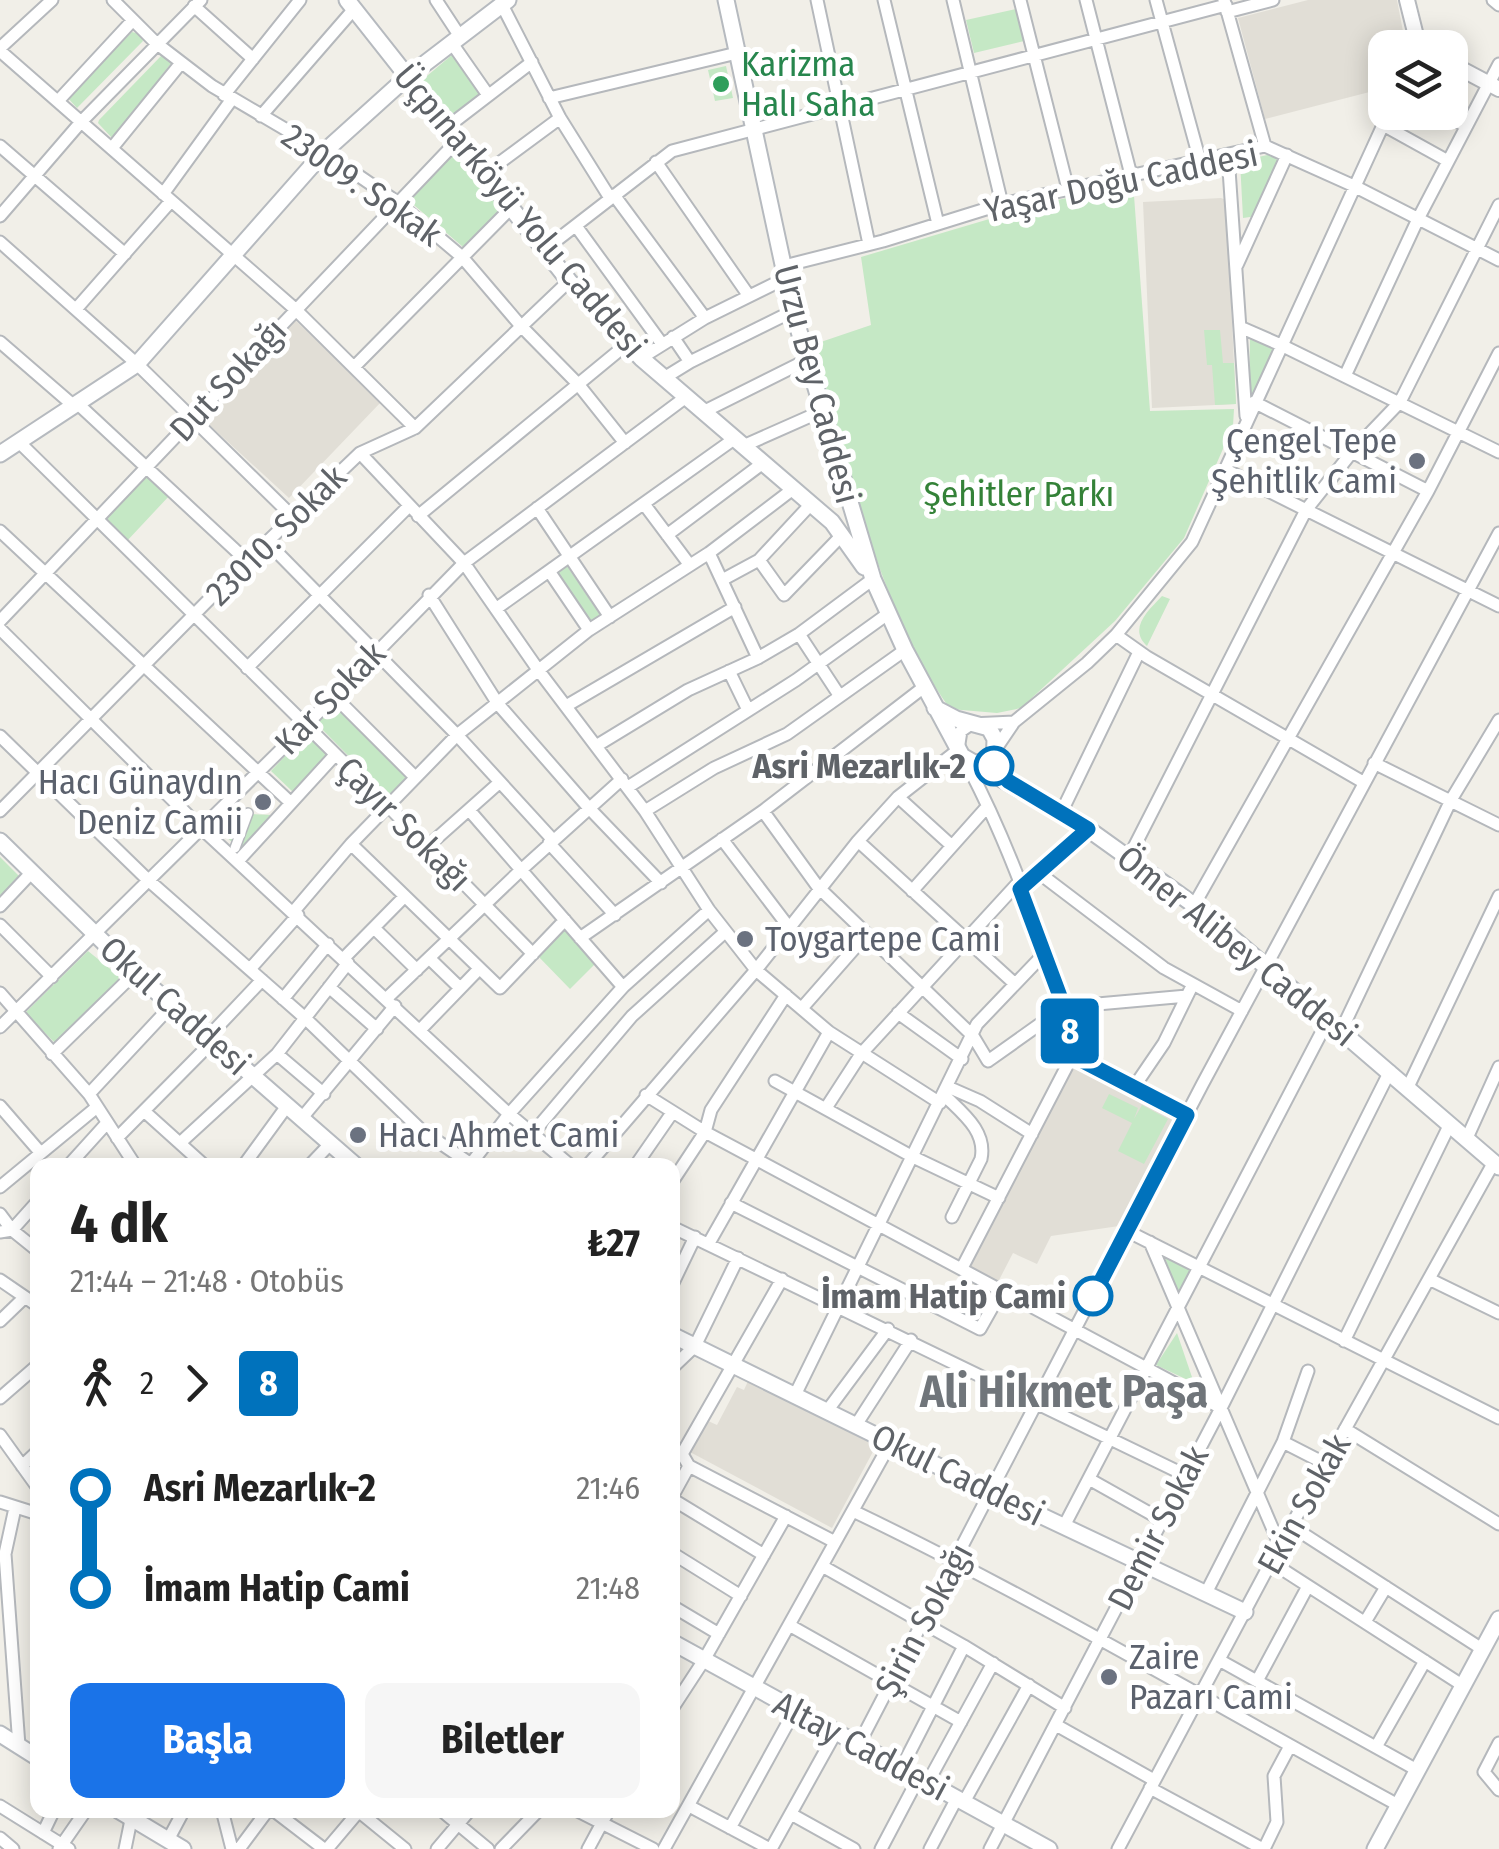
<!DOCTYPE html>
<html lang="tr">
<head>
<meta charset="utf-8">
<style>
  body { margin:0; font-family:"Fira Sans Condensed",sans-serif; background:#f6f6f6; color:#222; height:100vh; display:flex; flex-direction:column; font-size:38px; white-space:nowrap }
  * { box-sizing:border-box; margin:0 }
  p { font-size:32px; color:#767676 }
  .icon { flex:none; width:55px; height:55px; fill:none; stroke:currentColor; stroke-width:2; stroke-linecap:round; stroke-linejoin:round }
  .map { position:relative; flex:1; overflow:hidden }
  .drawer { position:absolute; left:30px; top:1158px; width:650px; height:660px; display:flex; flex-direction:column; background:#fff; border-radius:20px; box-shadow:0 5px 25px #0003 }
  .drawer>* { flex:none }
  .badge { padding:0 20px; border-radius:8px; font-size:35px; line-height:65px }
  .tools { position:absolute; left:1368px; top:30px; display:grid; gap:20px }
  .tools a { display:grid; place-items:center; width:100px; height:100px; border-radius:20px; background:#fff; box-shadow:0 5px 25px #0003; font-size:50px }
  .map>.badge { position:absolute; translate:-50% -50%; box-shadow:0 0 0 5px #fff }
  .legs { display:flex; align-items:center; gap:15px; height:110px; padding:0 40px; font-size:32px }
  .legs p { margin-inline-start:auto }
  .overview { display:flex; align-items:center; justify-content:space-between; height:170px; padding:0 40px }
  h1 { font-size:55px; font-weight:700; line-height:75px }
  .primary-button { display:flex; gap:20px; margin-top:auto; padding:20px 40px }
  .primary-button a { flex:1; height:115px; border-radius:20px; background:#1a73e8; color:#fff; font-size:40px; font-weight:700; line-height:115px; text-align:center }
  .primary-button a+a { background:#f6f6f6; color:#222 }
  ul { padding:0 40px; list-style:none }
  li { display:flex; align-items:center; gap:35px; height:100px; font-size:38px }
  li i { display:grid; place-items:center; width:15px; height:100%; margin:0 12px; background:currentColor }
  li i::after { content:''; width:25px; height:25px; margin:-12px; border:8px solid; border-radius:50%; background:#fff }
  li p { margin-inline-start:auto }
  li:first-child i { background:linear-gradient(#0000 50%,currentColor 0) }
  li:last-child i { background:linear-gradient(currentColor 50%,#0000 0) }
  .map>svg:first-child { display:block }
</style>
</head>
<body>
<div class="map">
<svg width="1499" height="1849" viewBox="0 0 1499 1849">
  <rect width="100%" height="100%" fill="#f1efe8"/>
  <path fill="#e1ded6" d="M1308 0H1397L1406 47 1385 48V88L1265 119 1238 18Z
    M1221 198 1226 200 1236 404 1152 408 1143 202Z
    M295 320 381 402 289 498 203 419Z
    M1072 1065 1176 1116 1119 1226 1051 1236 1037 1264 1013 1253 998 1282 969 1266Z
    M748 1381 876 1446 832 1528 690 1452 706 1420 717 1425 737 1387 744 1390Z"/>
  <path fill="#c5e8c5" d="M1016 9 1024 41 974 53 966 20Z
    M132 32 140 34 143 41 77 108 67 97Z
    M453 54 482 92 449 118 421 81Z
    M165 55 172 62 115 137 112 138 98 123 99 120 161 56Z
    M726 66 733 98 715 101 708 70Z
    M452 151 502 208 463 247 408 200Z
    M1272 154 1279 162 1257 216 1243 218 1240 161Z
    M1133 182 1150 411 1234 409 1233 426 1184 538 1115 621 1021 708 997 713 950 709C877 605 849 465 812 345L871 325 861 257 1037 205Z
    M1204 330H1220L1223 363H1234L1236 404 1215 405 1212 365H1207Z
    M1250 338 1275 347 1251 400 1249 399Z
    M148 474 170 495 126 542 104 520Z
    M567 566 600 615 589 623 555 574Z
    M1162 596 1170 599 1147 646C1128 628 1148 611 1162 596Z
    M335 704 407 777 388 796 316 723Z
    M307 733 329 754 293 792 271 771Z
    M236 806 240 813 246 814 235 845 222 833 224 819Z
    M250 814 273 815 240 850 237 847Z
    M0 857 19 876 0 898Z
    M563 927 597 962 570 989 536 954Z
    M88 951 119 976 117 983 55 1043 25 1013Z
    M1109 1094 1138 1108 1134 1119 1142 1105 1168 1119 1144 1164 1118 1151 1132 1123 1102 1108Z
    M1167 1257 1192 1271 1178 1293 1165 1258Z
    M1177 1333 1194 1383 1156 1365Z"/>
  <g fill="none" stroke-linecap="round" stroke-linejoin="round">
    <g stroke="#b5b8bc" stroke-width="12">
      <path id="pedestrian" d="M235 848 248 813"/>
    </g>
    <g stroke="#b5b8bc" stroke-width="15">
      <path id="minor" d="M113 0 156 43 212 86 324 152 397 202 462 257 521 326 578 384 625 443
        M436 0 459 35
        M817 0 869 244
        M884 0 938 224
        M953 0 1002 204
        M1020 0 1068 189
        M1086 0 1131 175
        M1156 0 1200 161
        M1224 0 1265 146
        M1493 0 1499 5
        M501 3 560 118 610 198
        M194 6 253 59
        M1227 12 1273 0
        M451 42 488 95
        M0 48 52 0
        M0 51 295 309 415 428
        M224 95 300 0
        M549 98 737 53
        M58 101 133 20
        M1438 112 1466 126
        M261 116 354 9
        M1383 125 1448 161
        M446 128 532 62
        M0 146 125 254
        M112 148 181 63
        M1228 155 1246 416
        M656 162 749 296
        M483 175 560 118
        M163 194 232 99
        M614 195 705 318
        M0 216 81 122 201 0
        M576 226 662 344
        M0 242 137 364 293 517
        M544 250 672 151 1226 5
        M1237 265 1287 155
        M784 266 883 241 1002 204 1265 146 1354 186 1499 260
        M77 308 171 201
        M1240 327 1281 345 1499 452
        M673 337 690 362 793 311
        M0 342 74 406
        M641 358 705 318 786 278
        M355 366 510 209
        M1345 376 1418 219 1499 64
        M664 378 690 362
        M1254 402 1428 491
        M78 404 247 561
        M703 412 807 360
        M19 442 387 805 533 954
        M743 446 822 411
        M360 453 464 563 539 671 645 811 709 910 756 970 829 1032 940 1103
        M1226 470 1499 606
        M644 504 689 564
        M537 508 610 617
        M418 516 627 344
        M0 531 291 803
        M667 535 763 463
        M267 542 457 735 553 840
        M709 553 758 658
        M759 560 784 595 842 535
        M549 571 589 630
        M722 580 759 560 811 504
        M429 595 498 704 588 807 661 883
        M497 608 734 439
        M0 621 457 141
        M0 629 201 828 509 1114 570 1165
        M799 634 839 695
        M1116 635 1147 657 1363 782
        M247 668 409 506
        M729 671 748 710
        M333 695 414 776
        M566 706 735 607
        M0 736 147 879 305 1018 421 1130 471 1164
        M596 746 688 690 758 658 799 634 873 579
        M963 757C1010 843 1052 963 1077 1058L1187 1115
        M975 762 991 756 1014 722 1087 663 1116 635 1192 542 1389 112
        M1374 763 1499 825
        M628 787 796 680 889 613
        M898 797 952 846
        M469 810 623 987
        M0 811 247 561 360 453 415 428 569 281
        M645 811 714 768 787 734 905 650
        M763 811 818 887 973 1036 988 1061 1064 1007 1187 996
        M1061 813 1139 652
        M722 839 788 926
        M858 841 1015 984
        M549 843 615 915
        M351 844 500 988 565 920
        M428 846 500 782
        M1129 857 1306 510 1352 452 1400 402 1499 205
        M239 860 335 755
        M1039 873 1164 968 1242 1011
        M1020 889 1088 829
        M912 891 986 808
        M1194 905 1428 491 1499 353
        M0 906 32 872
        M294 911 351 844 457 735 589 630 709 553 793 489
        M0 925 52 977
        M374 928 417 970
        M580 938 763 811 924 687
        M344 958 404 897
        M429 958 460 988
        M250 969 298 915
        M329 987 377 1029
        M0 993 89 1094 135 1165
        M387 998 521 870 622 779
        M283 999 328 944
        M802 1008 867 934
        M898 1013 962 1059
        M0 1027 306 725 464 563 686 397
        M1342 1029 1451 800 1499 720
        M420 1030 479 969
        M208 1037 262 980
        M52 1054 135 973
        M277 1054 324 1094
        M775 1081 913 1157 999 1198
        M948 1087 980 1101 1032 1134
        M1134 1087 1164 1043 1190 990
        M1408 1087 1499 896
        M89 1094 171 1006
        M646 1095 705 1132 1221 1408
        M944 1095C962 1113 987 1131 981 1159L952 1217
        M0 1106 39 1151
        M826 1108 861 1054 1018 883
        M144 1111 204 1165
        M301 1119 395 1006
        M533 1133 632 1016 725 932
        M117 1138 213 1041
        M1467 1138 1499 1067
        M180 1143 277 1054 348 963
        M69 1165 107 1123
        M244 1165 287 1106
        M310 1165 330 1144
        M470 1165 509 1114 623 987 709 910
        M588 1165 756 970 858 841 898 797 958 750 961 731 971 724 1014 722
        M636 1165 672 1113
        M672 1182 705 1132 711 1110 786 995
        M0 1187 97 1107
        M731 1203 980 1329 1002 1290
        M0 1214 12 1230 38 1251
        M672 1227 1185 1475
        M1127 1231 1499 1418
        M0 1232 12 1230 38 1201
        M1150 1242 1280 1546
        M709 1243 829 1032
        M962 1268 1068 1064 1077 1058
        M1429 1279 1499 1313
        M0 1280 38 1306
        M672 1285 695 1237
        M0 1321 25 1297
        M1344 1341 1450 1124
        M672 1368 695 1346 738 1258
        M795 1395 977 1024 1044 954
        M0 1398 38 1365
        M827 1411 888 1329
        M856 1425 911 1340
        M1345 1429 1499 1524
        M0 1435 38 1488
        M1283 1442 1326 1464
        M22 1466 38 1451
        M689 1466 835 1542
        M1089 1479 1162 1520
        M672 1497 689 1466 682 1454 782 1279
        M672 1499 764 1555
        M0 1502 38 1514
        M15 1508 5 1554 19 1746
        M853 1511C1039 1600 1216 1706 1398 1805
        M1064 1526 1329 1018
        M1291 1526 1482 1649
        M672 1553 741 1596
        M1271 1562 1462 1685
        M822 1566 964 1646 1065 1708
        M1206 1593 1283 1442 1308 1371
        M672 1606 719 1634
        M1365 1622 1386 1587
        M789 1625 961 1722
        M1219 1660 1417 1770
        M1257 1681 1308 1586
        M672 1709 704 1660 786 1516
        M1056 1725 1154 1780
        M1499 1743 1484 1772 1499 1790
        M859 1744 1202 1085 1499 533
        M1376 1747 1425 1661
        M902 1767 964 1646
        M928 1782 993 1663
        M1150 1788 1263 1849
        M964 1802 1029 1685
        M0 1806 69 1849
        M689 1806 770 1849
        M222 1810 232 1849
        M273 1810 324 1849
        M357 1810 405 1849
        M441 1810 488 1849
        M576 1810 653 1849
        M791 1814 854 1849
        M730 1828 795 1710
        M43 1833 54 1810
        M0 1838 13 1849
        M168 1840 184 1810
        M59 1849 86 1810
        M125 1849 133 1810
        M239 1849 268 1810
        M327 1849 360 1810
        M437 1849 470 1810
        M501 1849 539 1810
        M588 1849 609 1810
        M664 1849 891 1442
        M771 1849 836 1732
        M881 1849 919 1777
        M930 1849 957 1798
        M990 1849 1221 1408 1390 1071
        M1118 1849 1271 1562 1494 1162
        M1264 1849 1277 1822 1274 1776 1290 1746"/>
    </g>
    <g stroke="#b5b8bc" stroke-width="18">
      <path id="tertiary" d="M1407 0 1419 48
        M1450 63 1499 89"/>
    </g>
    <g stroke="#b6babf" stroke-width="19">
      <path id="secondary" d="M347 0 569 281 641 358 832 522 864 567
        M726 0 793 311 873 579 905 650 962 756 1088 829 1194 905 1499 1167
        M0 454 137 364 324 152 406 78 508 0
        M935 708 956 719 989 728 995 739 994 766 1002 776
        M0 841 135 973 355 1165
        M672 1335 991 1492 1245 1612
        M672 1642 1049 1849
        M0 1734 38 1758
        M118 1810 183 1849
        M1375 1849 1499 1619"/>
    </g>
    <use href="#pedestrian" stroke="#fff" stroke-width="9"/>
    <use href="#minor" stroke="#fff" stroke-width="11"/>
    <use href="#tertiary" stroke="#fff" stroke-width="14"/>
    <use href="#secondary" stroke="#fff" stroke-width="15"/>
  </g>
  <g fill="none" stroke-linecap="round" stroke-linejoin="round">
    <g stroke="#fff" stroke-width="22">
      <path id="line-1" d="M994 766 1008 781 1088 829 1020 889 1064 1007 1077 1058 1187 1115 1093 1296"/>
    </g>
    <use href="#line-1" stroke="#0072bc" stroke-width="15"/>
  </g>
  <circle fill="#2e9e5b" stroke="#fff" stroke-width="4" cx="721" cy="84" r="10"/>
  <g fill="#6b7280" stroke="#fff" stroke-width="4">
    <circle cx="1417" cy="461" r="10"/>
    <circle cx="263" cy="802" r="10"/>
    <circle cx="745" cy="939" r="10"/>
    <circle cx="358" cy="1135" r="10"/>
    <circle cx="1109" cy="1677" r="10"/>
  </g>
  <g fill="#fff" stroke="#0072bc" stroke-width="5">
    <circle cx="994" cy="766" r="18"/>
    <circle cx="1093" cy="1296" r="18"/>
  </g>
  <g text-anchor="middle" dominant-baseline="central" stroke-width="10" stroke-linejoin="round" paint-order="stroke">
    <g font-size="35" fill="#27864d" stroke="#fff" text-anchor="start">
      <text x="741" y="64">Karizma<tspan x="741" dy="40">Halı Saha</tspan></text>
    </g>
    <g font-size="35" fill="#5f6368" stroke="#fff">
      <text transform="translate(1121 182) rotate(-12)">Yaşar Doğu Caddesi</text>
      <text transform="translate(362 185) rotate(35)">23009. Sokak</text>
      <text transform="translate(520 211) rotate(50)">Üçpınarköyü Yolu Caddesi</text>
      <text transform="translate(228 380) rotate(-47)">Dut Sokağı</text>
      <text transform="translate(817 384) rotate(75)">Urzu Bey Caddesi</text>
      <text transform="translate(276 535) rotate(-45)">23010. Sokak</text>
      <text transform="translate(330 698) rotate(-46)">Kar Sokak</text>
      <text transform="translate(404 824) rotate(45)">Çayır Sokağı</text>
      <text transform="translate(1237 946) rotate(39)">Ömer Alibey Caddesi</text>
      <text transform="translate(175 1006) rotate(42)">Okul Caddesi</text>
      <text transform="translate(958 1475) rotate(26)">Okul Caddesi</text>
      <text transform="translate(1304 1504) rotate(-61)">Ekin Sokak</text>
      <text transform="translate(1158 1528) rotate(-63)">Demir Sokak</text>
      <text transform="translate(924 1620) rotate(-62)">Şirin Sokağı</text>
      <text transform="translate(861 1746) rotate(28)">Altay Caddesi</text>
    </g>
    <g font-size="35" fill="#5b616d" stroke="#fff" text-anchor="start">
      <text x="1397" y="441" text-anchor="end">Çengel Tepe<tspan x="1397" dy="40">Şehitlik Cami</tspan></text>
      <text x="243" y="782" text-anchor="end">Hacı Günaydın<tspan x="243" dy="40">Deniz Camii</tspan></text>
      <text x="765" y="939">Toygartepe Cami</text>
      <text x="378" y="1135">Hacı Ahmet Cami</text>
      <text x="1129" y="1657">Zaire<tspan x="1129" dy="40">Pazarı Cami</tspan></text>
    </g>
    <g font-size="35" fill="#348238" stroke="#fff">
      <text x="1019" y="494">Şehitler Parkı</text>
    </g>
    <g font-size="35" font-weight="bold" fill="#5f6368" stroke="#fff" text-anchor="end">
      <text x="966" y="766">Asri Mezarlık-2</text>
      <text x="1066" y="1296">İmam Hatip Cami</text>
    </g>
    <g font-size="45" font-weight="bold" fill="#70757a" stroke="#fff">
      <text x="1064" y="1392">Ali Hikmet Paşa</text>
    </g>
  </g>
</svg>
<div class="tools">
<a><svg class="icon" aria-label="layers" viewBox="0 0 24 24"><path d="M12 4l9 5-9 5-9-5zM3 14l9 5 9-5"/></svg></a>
</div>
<b class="badge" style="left:1070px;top:1031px;background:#0072bc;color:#fff">8</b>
<section class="drawer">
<div class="overview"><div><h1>4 dk</h1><p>21:44 – 21:48 · Otobüs</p></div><b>₺27</b></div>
<div class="legs"><svg class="icon" aria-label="walk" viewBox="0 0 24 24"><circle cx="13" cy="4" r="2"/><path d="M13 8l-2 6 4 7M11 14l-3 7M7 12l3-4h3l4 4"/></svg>2<svg class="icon" aria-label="forward" viewBox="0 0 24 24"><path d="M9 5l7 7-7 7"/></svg><b class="badge" style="background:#0072bc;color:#fff">8</b></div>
<ul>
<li><i style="color:#0072bc"></i><b>Asri Mezarlık-2</b><p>21:46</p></li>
<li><i style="color:#0072bc"></i><b>İmam Hatip Cami</b><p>21:48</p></li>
</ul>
<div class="primary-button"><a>Başla</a><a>Biletler</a></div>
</section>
</div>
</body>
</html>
